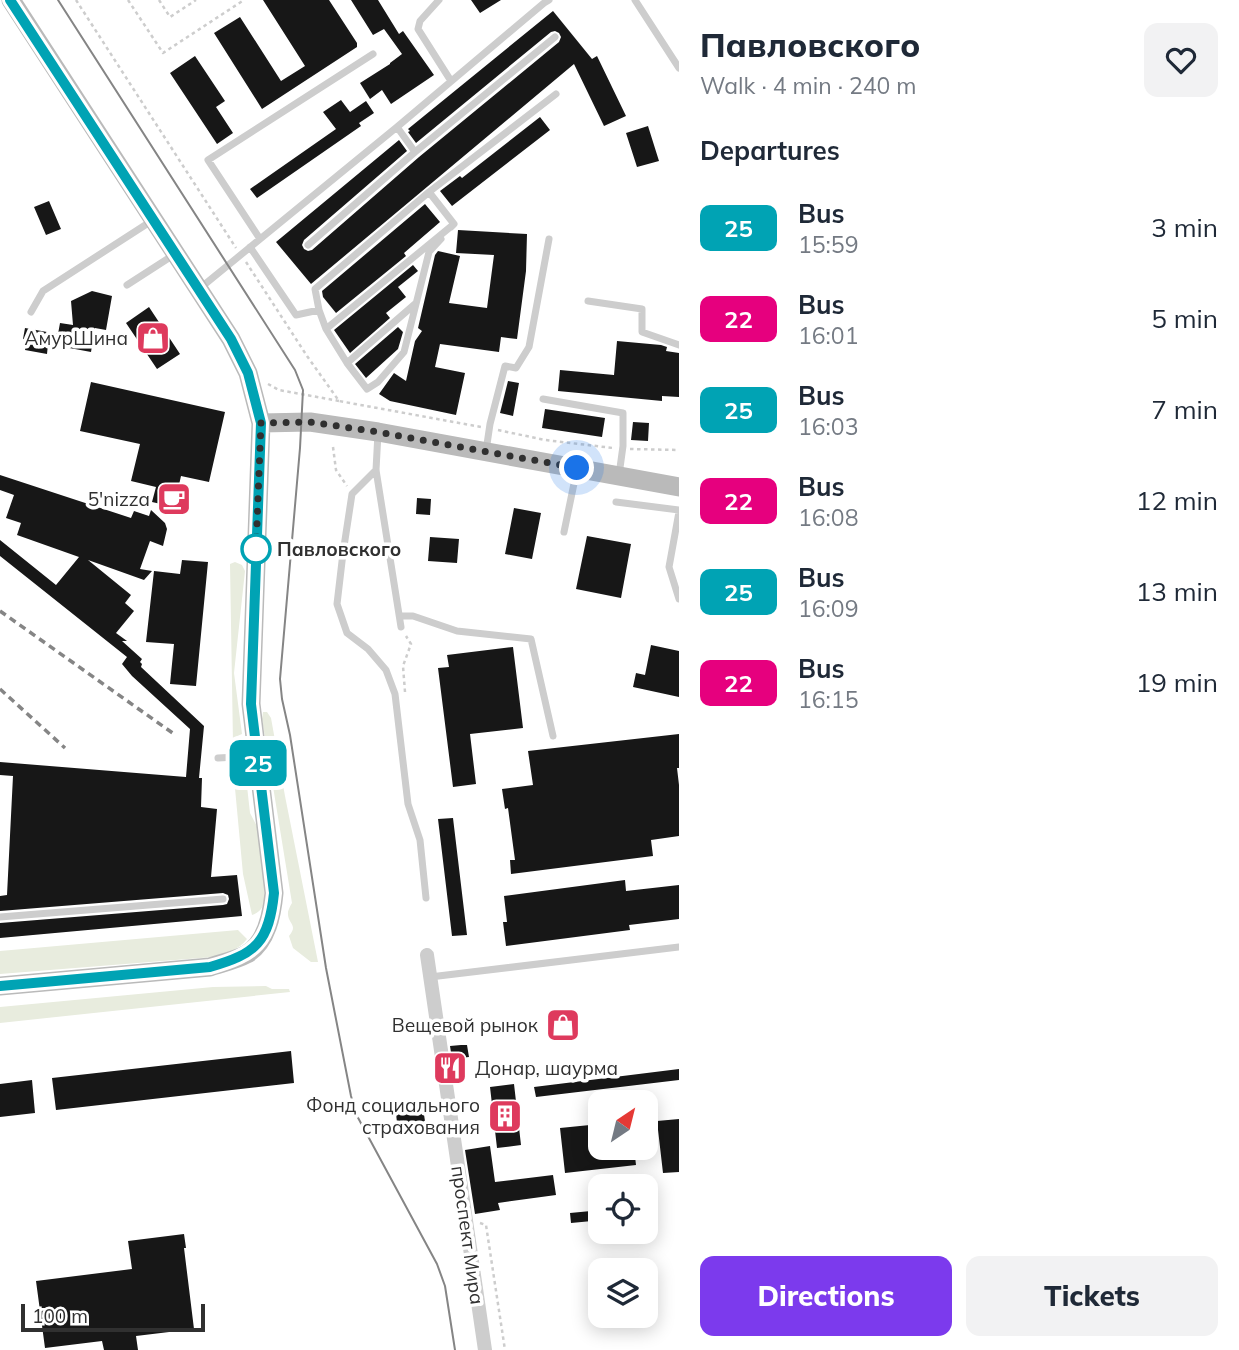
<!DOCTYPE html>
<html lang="en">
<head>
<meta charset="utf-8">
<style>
  body { margin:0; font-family:Mulish,sans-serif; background:#f2f2f3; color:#1f2937; height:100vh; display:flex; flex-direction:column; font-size:26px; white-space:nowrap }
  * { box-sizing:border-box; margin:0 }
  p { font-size:23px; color:#747a83 }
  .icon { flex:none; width:38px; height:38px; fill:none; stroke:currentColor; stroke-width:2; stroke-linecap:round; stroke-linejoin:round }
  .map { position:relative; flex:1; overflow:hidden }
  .panel { display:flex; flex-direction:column; background:#fff; width:560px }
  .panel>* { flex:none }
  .badge { padding:0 14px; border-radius:10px; font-size:24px; line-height:46px }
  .needle { width:46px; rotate:35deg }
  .buttons { position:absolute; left:588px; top:1090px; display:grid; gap:14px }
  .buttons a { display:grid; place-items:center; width:70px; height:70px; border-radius:14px; background:#fff; box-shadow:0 4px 18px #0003; font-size:35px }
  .scale { position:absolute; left:21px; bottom:18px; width:184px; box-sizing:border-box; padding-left:7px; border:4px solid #303030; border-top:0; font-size:19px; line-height:24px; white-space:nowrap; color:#303030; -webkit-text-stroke:5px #fff; paint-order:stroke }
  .you { position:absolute; width:35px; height:35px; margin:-18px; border:5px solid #fff; border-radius:50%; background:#1a73e8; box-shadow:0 0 0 10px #1a73e833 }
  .map>.badge { position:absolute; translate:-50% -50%; box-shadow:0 0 0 4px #fff }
  h2 { padding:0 21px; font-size:26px; line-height:63px }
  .round { display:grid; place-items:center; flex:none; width:74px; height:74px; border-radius:14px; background:#f2f2f3 }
  .head { display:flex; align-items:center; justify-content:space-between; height:119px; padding:0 21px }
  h1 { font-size:33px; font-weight:800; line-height:52px }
  .primary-button { display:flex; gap:14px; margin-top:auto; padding:14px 21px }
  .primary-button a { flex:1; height:80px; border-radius:14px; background:#7c3aed; color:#fff; font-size:28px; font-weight:800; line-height:80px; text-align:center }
  .primary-button a+a { background:#f2f2f3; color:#1f2937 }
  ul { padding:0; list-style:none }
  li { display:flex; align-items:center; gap:21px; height:91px; padding:0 21px }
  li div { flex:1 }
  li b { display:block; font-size:26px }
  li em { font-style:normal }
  li .badge { min-width:77px; font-weight:700; text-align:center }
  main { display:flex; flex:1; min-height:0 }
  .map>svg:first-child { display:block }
</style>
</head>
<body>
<main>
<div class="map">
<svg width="679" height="1350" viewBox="0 0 679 1350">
  <rect width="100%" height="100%" fill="#fff"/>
  <path fill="#e8ecde" d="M235 562 242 565 245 571 234 673 242 734 235 737 233 744 230 564Z
    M263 712H267L271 718 285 796 318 962H311L293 948 289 936C299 924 287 924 288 912 288 911 291 904 292 903L262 719Z
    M233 767 249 768 246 777 250 813 260 832 265 899C263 907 261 912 252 915L243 874Z
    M238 930 247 939C239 950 226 953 213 957L0 974V951Z
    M266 986 272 989H289L290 992 0 1023V1007L213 987Z"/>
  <path fill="#171717" d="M263 0H329L357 43V47L262 109 214 33 240 17 281 81 305 66Z
    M351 0H378L399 34 403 31 434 75 391 104 382 90 370 99 360 83 390 64V63L402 54 384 29 373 35Z
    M471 0H501L480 13Z
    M553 11 592 59 597 56 626 116 604 126 574 64 311 284 276 242 399 140 407 151 304 240 302 245 304 249 308 251 312 250 419 157 559 42 561 37 559 33 555 31 551 32 416 143 408 132 410 131 408 129Z
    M195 56 225 101 216 107 233 133 217 144 170 73Z
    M341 100 350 112 366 101 374 113 359 123 361 126 257 198 250 189 336 129 323 112Z
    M540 117 550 130 452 206 440 191 460 176 462 178Z
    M648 126 659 161 637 167 626 133Z
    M49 201 61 229 46 235 34 207Z
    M425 204 440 222 404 253 406 256 336 313 323 297 322 291Z
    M458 230 527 234 526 271 517 339 501 337 499 352 440 344 435 367 465 373 456 415 390 401 379 394 394 373 406 381 415 341 422 331 418 328 435 255 438 251 460 256 449 303 487 308 494 255 456 253Z
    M413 265 418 271 398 287 406 297 386 313 390 318 350 353 334 330Z
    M92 291 112 296 106 330 95 328 91 352 48 344 47 354 25 350 27 340 23 339 25 328 58 334 60 323 73 325 71 301Z
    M149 307 180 354 157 369 126 323Z
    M398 327 403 332 398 349 366 378 355 364Z
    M617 341 661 345 667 347 666 351 679 353V397L662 396V401L558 391 560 370 614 375Z
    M508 381 519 383 513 416 500 413Z
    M91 382 225 412 209 482 181 476 174 507 152 502 156 487 131 481 140 444 80 431Z
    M545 409 605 418 602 437 542 428Z
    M633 422 649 423 648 441 631 440Z
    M0 475 131 518 134 511 149 516 151 510 165 523 167 529 163 546 150 541 140 569 152 571 144 580 88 560 131 595 125 603 134 611 116 633 127 641H122L142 659 140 662 142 664 141 667 204 726 199 778H202L201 807 217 809 211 877 237 875 242 916 0 938V923L223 905 227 904 229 899 228 895 223 893 0 911V896L7 895 13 776 0 775V762L186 777 190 729 132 676 122 664 127 657 0 556V540L56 585 79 557 17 535 21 523 6 518 14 495 0 490Z
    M417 498 431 499 430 515 416 514Z
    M514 508 541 513 532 559 505 554Z
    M587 536 631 544 621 598 576 589Z
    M430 537 459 539 457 563 428 561Z
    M182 560 208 562 196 686 170 684 174 644 146 642 154 571 180 574Z
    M651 645 679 651V697L633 687 636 673 645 675Z
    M513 647 523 728 470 734 476 784 453 787 438 668 449 667 447 655Z
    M679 734V768H677L679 785V836L651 840 653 856 511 874 510 860H515L508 808 505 809 502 789 533 785 528 751Z
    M453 818 467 935 452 936 438 819Z
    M625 880 626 891 679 885V919L629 925 630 930 506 946 503 922H507L504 896Z
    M461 1045H467L469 1057 452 1059 450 1046Z
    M291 1051 294 1083 56 1110 52 1078Z
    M679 1069V1080L536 1097 534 1087Z
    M32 1080 35 1113 0 1117V1084Z
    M514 1084 521 1145 497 1148 490 1087Z
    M422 1101 426 1128 398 1131 395 1105Z
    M679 1119V1172L663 1173 657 1121Z
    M600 1124V1148H634L636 1165 565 1173 560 1128Z
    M490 1146 495 1182 553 1175 556 1195 498 1203 500 1210 475 1214 465 1150Z
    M591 1211 592 1221 571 1223 570 1213Z
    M184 1234 186 1248H184L194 1329 136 1336 138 1350H104L102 1341 45 1348 36 1281 132 1269 128 1241Z"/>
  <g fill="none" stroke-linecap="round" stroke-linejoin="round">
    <path stroke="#cdcdcd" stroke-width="2.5" stroke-dasharray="3.5 3.5" stroke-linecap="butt" d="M76 0 236 248
      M128 0 163 53 244 0
      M159 0 170 17 196 0
      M246 262 307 356 339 401 481 427
      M268 384 279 390 339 401
      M498 430 545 440 613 448
      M333 447 336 470 347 486
      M630 449 679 450
      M405 692 403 666 411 644 406 636
      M480 1223 486 1225 505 1350"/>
    <path stroke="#cdcdcd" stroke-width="7" d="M439 0 420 21 418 29 451 81
      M635 0 679 68
      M397 127 415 152
      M429 192 454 224 451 227
      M260 239 208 160 373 54
      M308 245 415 152 555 37
      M250 247 296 315 319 310 326 329 454 224
      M127 285 175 254
      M199 289 397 127 544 3 549 0
      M588 301 642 309V332L679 345
      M319 310 315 289 429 192 556 94
      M31 312 43 291 153 220
      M326 329 347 363 415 304
      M347 363 367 389 378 382 404 352 429 252 441 239
      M543 399 623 413V446L619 475
      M378 433 376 470 401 627
      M486 451 490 424 505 366 516 368 529 347 549 239
      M376 470 352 494 343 553 337 604 347 633 368 649 386 670 395 694 408 804 420 840 426 898
      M616 502 679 510
      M679 512 669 567 679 599
      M564 532 577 469
      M400 616H413L457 631 531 639 553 736
      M218 758 257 756
      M0 917 223 899
      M430 977 679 947"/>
    <path stroke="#cdcdcd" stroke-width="14" d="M427 955 485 1350"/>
    <path stroke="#bababa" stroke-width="19" d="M261 423 310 422 378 432 679 487
      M0 986 210 967C222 963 236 960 247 954 267 942 272 914 274 893L251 704 261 423 248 373 231 339 11 0"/>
    <path stroke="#858585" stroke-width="2" d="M58 0 295 370 303 390 300 448 280 679 282 699 290 735 326 968 351 1096 356 1114 437 1264 445 1286 455 1350"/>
    <path stroke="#858585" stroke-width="3.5" stroke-dasharray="7 5" stroke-linecap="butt" d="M0 611 174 734
      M0 689 65 748"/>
  </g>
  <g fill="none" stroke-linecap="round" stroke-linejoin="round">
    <g stroke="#fff" stroke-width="16">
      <path id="line" d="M0 986 210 967C256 954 269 942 274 893L251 704 261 423 248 373 231 339 10 0"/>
    </g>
    <use href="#line" stroke="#00a3b4" stroke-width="10"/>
    <path stroke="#303030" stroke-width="7" stroke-dasharray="0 12.6" d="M256 549 261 423 310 422 378 432 577 468"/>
  </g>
  <defs>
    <g id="shop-square" transform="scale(1.75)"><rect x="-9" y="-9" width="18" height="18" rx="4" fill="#de3a5d" stroke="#fff"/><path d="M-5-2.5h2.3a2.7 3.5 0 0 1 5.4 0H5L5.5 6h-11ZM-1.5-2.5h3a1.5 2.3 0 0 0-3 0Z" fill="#fff"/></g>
    <g id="cafe-square" transform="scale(1.75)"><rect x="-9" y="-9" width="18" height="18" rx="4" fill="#de3a5d" stroke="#fff"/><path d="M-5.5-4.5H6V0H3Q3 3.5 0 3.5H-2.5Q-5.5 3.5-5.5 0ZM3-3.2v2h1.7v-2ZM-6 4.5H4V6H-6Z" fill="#fff"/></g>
    <g id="restaurant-square" transform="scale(1.75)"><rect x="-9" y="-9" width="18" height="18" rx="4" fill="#de3a5d" stroke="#fff"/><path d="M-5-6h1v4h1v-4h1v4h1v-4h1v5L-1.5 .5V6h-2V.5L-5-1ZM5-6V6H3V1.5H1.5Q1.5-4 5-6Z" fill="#fff"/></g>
    <g id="building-square" transform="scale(1.75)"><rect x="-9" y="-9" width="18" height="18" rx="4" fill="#de3a5d" stroke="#fff"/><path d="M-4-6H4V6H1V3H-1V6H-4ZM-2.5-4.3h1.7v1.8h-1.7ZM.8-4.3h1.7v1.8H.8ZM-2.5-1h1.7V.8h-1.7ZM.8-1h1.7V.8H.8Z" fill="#fff"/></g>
  </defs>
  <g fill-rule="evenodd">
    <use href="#shop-square" x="153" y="338"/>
    <use href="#cafe-square" x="174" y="499"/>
    <use href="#shop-square" x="563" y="1025"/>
    <use href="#restaurant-square" x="450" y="1068"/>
    <use href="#building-square" x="505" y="1116"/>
  </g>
  <circle fill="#fff" stroke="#00a3b4" stroke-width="3.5" cx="256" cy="549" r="14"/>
  <g text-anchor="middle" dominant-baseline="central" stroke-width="7" stroke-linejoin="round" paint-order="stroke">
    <g font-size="19" fill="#303030" stroke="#fff" text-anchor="end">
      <text x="128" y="338">АмурШина</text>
      <text x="150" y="499">5'nizza</text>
      <text x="538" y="1025">Вещевой рынок</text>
      <text x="475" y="1068" text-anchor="start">Донар, шаурма</text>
      <text x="480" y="1105">Фонд социального<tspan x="480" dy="22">страхования</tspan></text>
    </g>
    <g font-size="19" font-weight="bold" fill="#303030" stroke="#fff" text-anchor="start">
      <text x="277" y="549">Павловского</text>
    </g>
    <g font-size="19" fill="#303030" stroke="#fff">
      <text transform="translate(468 1235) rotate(82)">проспект Мира</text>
    </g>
  </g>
</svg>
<div class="buttons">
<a><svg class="needle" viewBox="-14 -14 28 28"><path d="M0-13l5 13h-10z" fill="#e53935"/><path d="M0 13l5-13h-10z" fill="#747a83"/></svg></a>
<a><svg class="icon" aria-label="locate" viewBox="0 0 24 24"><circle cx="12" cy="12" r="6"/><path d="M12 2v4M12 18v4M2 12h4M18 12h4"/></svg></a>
<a><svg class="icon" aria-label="layers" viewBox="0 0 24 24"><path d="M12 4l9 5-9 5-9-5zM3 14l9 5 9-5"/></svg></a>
</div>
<div class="scale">100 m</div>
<div class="you" style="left:577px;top:468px"></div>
<b class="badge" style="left:258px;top:763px;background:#00a3b4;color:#fff">25</b>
</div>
<section class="panel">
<div class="head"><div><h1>Павловского</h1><p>Walk · 4 min · 240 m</p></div><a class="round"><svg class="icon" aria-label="heart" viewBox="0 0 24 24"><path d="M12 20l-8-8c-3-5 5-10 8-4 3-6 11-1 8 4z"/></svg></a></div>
<h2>Departures</h2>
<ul>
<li><span class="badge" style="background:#00a3b4;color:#fff">25</span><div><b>Bus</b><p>15:59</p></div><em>3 min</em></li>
<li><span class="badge" style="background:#e6007e;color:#fff">22</span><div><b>Bus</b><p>16:01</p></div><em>5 min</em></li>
<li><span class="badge" style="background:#00a3b4;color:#fff">25</span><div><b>Bus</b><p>16:03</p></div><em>7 min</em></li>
<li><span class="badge" style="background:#e6007e;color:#fff">22</span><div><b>Bus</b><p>16:08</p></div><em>12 min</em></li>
<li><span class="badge" style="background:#00a3b4;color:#fff">25</span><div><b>Bus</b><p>16:09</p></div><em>13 min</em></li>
<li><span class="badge" style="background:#e6007e;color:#fff">22</span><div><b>Bus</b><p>16:15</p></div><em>19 min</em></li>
</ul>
<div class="primary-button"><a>Directions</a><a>Tickets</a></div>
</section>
</main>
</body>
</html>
